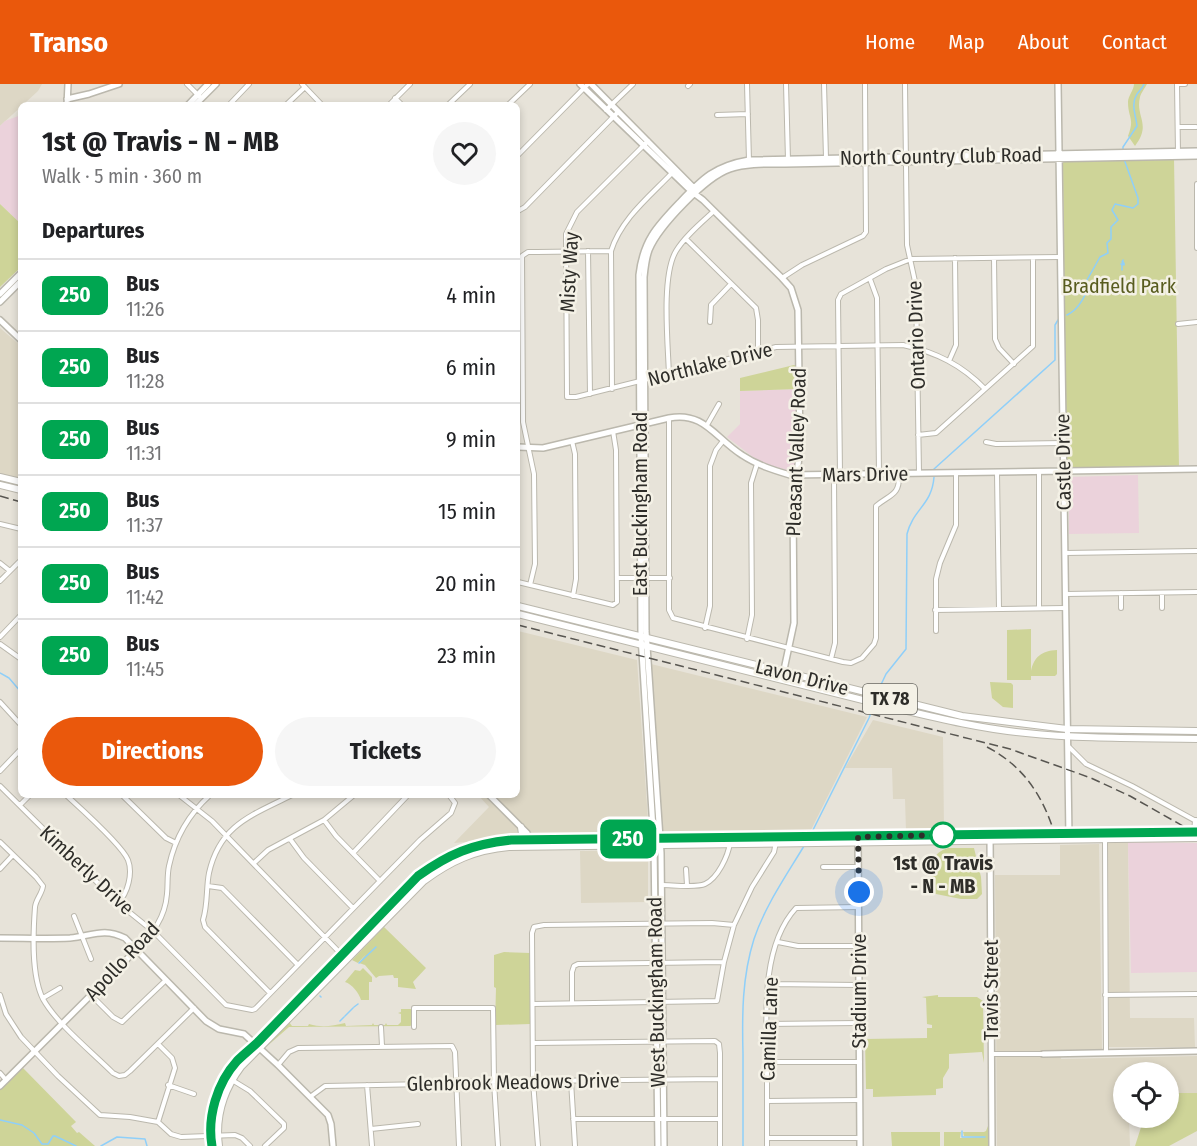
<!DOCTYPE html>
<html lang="en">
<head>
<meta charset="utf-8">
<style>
  body { margin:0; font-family:"Fira Sans Condensed",sans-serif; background:#f6f6f6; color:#202124; height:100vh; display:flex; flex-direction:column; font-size:22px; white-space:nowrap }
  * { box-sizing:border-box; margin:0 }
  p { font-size:20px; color:#757577 }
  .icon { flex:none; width:33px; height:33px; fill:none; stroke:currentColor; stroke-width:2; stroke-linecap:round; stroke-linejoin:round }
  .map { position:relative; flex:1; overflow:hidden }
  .sheet { position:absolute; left:18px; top:18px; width:502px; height:696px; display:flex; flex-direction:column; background:#fff; border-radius:9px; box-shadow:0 3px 9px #0003 }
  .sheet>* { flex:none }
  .badge { padding:0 12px; border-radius:9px; font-size:21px; line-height:39px }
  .controls { position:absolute; left:1113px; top:978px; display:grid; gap:12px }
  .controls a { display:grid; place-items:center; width:66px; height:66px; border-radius:50%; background:#fff; box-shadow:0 3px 9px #0003; font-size:30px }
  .you { position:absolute; width:30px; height:30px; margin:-15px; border:4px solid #fff; border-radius:50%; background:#1a73e8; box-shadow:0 0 0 9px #1a73e833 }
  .map>.badge { position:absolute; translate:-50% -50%; box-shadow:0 0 0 3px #fff }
  h2 { padding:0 24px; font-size:22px; line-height:54px }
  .round { display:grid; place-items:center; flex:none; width:63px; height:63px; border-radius:32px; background:#f6f6f6 }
  .overview { display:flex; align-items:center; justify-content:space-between; height:102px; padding:0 24px }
  h1 { font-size:28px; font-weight:700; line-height:45px }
  .button { display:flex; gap:12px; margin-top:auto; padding:12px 24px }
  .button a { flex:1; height:69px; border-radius:36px; background:#ea580c; color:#fff; font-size:24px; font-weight:700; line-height:69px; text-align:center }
  .button a+a { background:#f6f6f6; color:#202124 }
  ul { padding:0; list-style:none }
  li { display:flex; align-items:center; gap:18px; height:72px; padding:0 24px; border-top:2px solid #e0e0e0 }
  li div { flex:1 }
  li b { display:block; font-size:22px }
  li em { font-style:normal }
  li .badge { min-width:66px; font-weight:700; text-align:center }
  header { display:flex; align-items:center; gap:36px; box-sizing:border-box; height:84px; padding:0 30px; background:#ea580c; color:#fff }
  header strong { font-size:28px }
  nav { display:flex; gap:33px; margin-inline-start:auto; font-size:21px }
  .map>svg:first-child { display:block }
</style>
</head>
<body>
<header>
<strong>Transo</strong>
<nav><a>Home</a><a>Map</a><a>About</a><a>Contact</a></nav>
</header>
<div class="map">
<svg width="1197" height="1062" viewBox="0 0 1197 1062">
  <rect width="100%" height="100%" fill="#e7e3d9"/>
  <path fill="#ddd7c5" d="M0 0H42L38 7 0 42Z
    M0 244 21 262V395L0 390Z
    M518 547 637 576 649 751 533 752 454 759 489 723 478 711H518Z
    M651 580 867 633 809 750 662 751Z
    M873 636 943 653 944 747H906L905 715H893L892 684H845Z
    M1128 758 1130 934H1194L1195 963H1109L1108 759Z
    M1099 760 1102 966H1062L1061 975 1197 972V1009H1169L1168 988H1124V1034H1129L1130 1062H997L995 791H1060V761Z
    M648 766V818L581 819 580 767Z"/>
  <path fill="#ebd2db" d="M21 31V140L0 120V42L5 37Z
    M798 305V367L794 388 769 381 753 373 727 353 740 340V307Z
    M1138 391 1139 449 1069 450V393Z
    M1128 758 1197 759V888L1131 889Z"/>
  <path fill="#ced498" d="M1134 0H1147C1145 4 1141 9 1140 13 1135 33 1152 40 1135 62L1128 52C1135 34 1128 34 1128 18 1128 12 1134 6 1134 0Z
    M1174 74 1179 383 1065 386 1063 79 1064 76Z
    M0 120 21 140V183L0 203Z
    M794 281 797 282 798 305 740 307V294Z
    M1031 545V587C1034 573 1041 567 1057 566V590L1055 592H1031V596H1007V546Z
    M990 598 1011 599 1013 601V624L1003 623 992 614Z
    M948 764H974L981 793 982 810 977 815H961L931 809C931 790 927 770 948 764Z
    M384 843 426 884 413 898 416 905 398 903V894H394L393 891 379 892 376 894 365 881 359 879 366 870 358 879 352 876Z
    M504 868 530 869V940L495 941 496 904 494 903V871Z
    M363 884 372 893V898H369V916H361C359 909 352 900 345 898L355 886 360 887Z
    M938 911V913H977L983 917 984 979 982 968 949 970V984L943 994V1004L936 1005V1011L873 1013V1005H866L865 955 927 954V944H932V941L927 940 926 914 922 913Z
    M401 925H411L413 927 412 941 410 942 289 943 265 964 289 938 292 942H308L309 940C322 944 332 942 345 939L346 942 372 941 373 939 374 941H385L386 939 387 941H398L401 938V930L398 929 401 928Z
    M23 984 76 1038 71 1042 77 1049 79 1048 95 1062H0V1006Z
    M1169 1009H1197V1047L1169 1062H1135L1144 1034H1168Z
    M988 1042 990 1044V1062H944V1048H961L960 1054 986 1053 964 1052 963 1048H984L986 1047Z
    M891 1048H940V1062H892Z"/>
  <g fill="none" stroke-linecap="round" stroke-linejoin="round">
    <path stroke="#8fcff9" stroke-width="1.5" d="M1123 67V63L1137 42C1136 32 1131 21 1136 12 1138 7 1142 6 1144 0
      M1122 186V180H1121L1122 181C1123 181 1123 180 1124 179V181L1123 180C1123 179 1123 178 1123 177L1122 178 1123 176
      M1067 231C1078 226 1090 208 1087 196L1100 173 1108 169 1107 159 1111 155V143L1118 136 1112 126 1115 120 1133 124 1138 120V114L1124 75
      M934 385 1055 276V241L1058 236
      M0 589 9 594 21 608
      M878 607 886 590 906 565 907 450C913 425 932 421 934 393
      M811 750 869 634 873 623
      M359 879 376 863
      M320 912 321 913
      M354 923 358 920
      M345 932 353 924
      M340 937 344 933
      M0 1036 22 1041 34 1049 42 1060H48L53 1052H55L76 1062
      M962 1047V1053H985
      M101 1062 117 1053 145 1055 147 1062
      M743 1062C743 1031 743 1000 743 970 742 931 742 893 754 855 765 822 786 792 804 762"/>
    <g stroke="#bbb8ad" stroke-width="6">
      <path id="street" d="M187 0 199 12
        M302 0 322 21
        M747 0 749 77
        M786 0 788 76
        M824 0 826 74
        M905 0 907 161 916 202 919 389
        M1177 0 1178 69
        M1177 0H1185
        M688 2 690 0
        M395 14 402 21
        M229 21 249 0
        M286 21 305 3
        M389 21 410 0
        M448 21 470 0
        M508 21 530 0
        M606 26 633 0
        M717 31 748 30
        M1178 43H1196
        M648 57 577 128 566 150 567 313H576L776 263 903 261C936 268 962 281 985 305
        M518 71 588 0
        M1197 100V164
        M518 127 525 123 618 28
        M686 155 756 224 758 236V268
        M588 167 590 310
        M994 174 995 255 999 264 1014 280
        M782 194 802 181 863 152 866 148 865 0
        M870 195 877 214 879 390
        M710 238 711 221 731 200
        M1178 240 1197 238
        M949 277 956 261 955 174
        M669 291C668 260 661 192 676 167 685 152 701 139 714 127
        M612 305 611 167C621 135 649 113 672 89
        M669 334V526L673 534 843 578 851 579 862 574 874 560 876 554V422C890 410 900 412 899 390
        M707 341 719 320
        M918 351 936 349 1033 262V174
        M572 357 575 370 576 495 573 512
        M986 358 996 360 1062 359
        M1039 388V524
        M997 389 999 525
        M840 390 838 216 841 210 886 185 911 175 1060 173
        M0 440 21 445
        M1065 469 1197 467
        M0 479 10 487
        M617 494H670
        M0 497 21 476
        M518 498 613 521 617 518 616 366 613 347
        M530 501 535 480 534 390 523 338 522 172 528 168H537L611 167
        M1121 509V524
        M1162 509V524
        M1066 510 1197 508
        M935 526 1065 524
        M705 544 710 522V382L716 366 723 357
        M936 547V495L940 479 956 441V389
        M0 553 21 531
        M747 555 752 531 751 399 757 380
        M0 560 21 575
        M831 575 835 559V543L834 391
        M0 618 21 641
        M1069 663 1086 680 1132 702 1196 737
        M0 687 21 665
        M0 702 118 819 154 848 226 921 252 926 255 925 420 756 451 729 455 719 449 711
        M66 711C80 724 122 761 128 776 133 789 128 809 118 819
        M122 711 166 754 176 759
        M179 711 212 737 343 872
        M20 721 30 711
        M324 736 336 752 380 797
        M290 755 304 774 353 824
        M1105 755 1106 967
        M0 758 36 793 43 802C42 810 36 815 35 823 33 850 31 891 43 915 57 940 92 968 113 989L119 992 125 991 130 987 194 924
        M353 769 408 711
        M254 779 268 766 324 736 354 711
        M823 783H858
        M0 785 13 771
        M686 785 687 801
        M662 801C672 801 697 804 705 800 718 794 728 772 730 759
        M208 802 222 804 227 809 298 881
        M74 832 91 875
        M778 858 798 862H859
        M137 865C153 849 165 834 167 810 168 800 167 791 169 782 175 754 189 730 210 711
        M768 900 859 901
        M270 909 205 843 203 836C208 820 206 804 209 789 220 740 253 731 292 711
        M0 911 6 930 21 953 58 992 100 1031 130 1033 158 1038 171 1050 181 1053 235 1051 242 1054 250 1062
        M91 911 113 933 122 938 166 896
        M1105 911 1197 910
        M43 914 60 904
        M572 919V888L574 882 578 880 724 878
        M533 920 717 917 724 878 734 841 752 803 774 768 776 758
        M766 940 859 939
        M381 943 382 962
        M414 943V924H493L494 998 498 1062
        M533 959 715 957 719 960 720 969V1062
        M992 970H1043
        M767 978H860
        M278 981 289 968 298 964 452 962 455 968 459 1062
        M0 989 6 996
        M232 996 250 1007 284 1040V1044L265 1062
        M571 997 575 1062
        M168 1001 194 1010
        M367 1001 372 1062
        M310 1013 325 1002 429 1000 442 998 720 995
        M767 1017 860 1016
        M573 1035H720
        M158 1038 175 984 172 974 158 960
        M371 1045 418 1040
        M767 1054H860
        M538 1062 533 997 532 849 534 843 544 841 712 839 734 841
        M767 1062C767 1034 767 1007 767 979 766 932 761 862 796 824L859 823"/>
    </g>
    <g stroke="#bbb8ad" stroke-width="8">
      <path id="secondary" d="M580 0 691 107 703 116 782 194 791 204 798 226 800 366 793 418 794 539 782 595
        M591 0 694 104
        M1058 0 1069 754
        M67 15 89 10 119 0
        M67 21 68 0
        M188 21 208 0
        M195 21 216 0
        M0 210 21 189
        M0 218 21 197
        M0 236 21 256
        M518 363 543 364 669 334C704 327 715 354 742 371 757 381 773 386 790 391L1197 385
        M489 711 527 749 531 758
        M990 751 992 1062
        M858 754 860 1062
        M0 854C23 854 47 855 70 854 92 852 103 843 125 854L206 937 219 945 244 950 278 981 328 1031 331 1040 333 1062
        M1043 970 1197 967
        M0 1002 137 865
        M658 1062 654 761 641 552 639 191C643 157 656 143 679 119 702 95 714 82 749 76L1197 67
        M664 1062 661 769 646 547 644 193C645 183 646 174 649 166 659 142 706 93 730 85 747 79 767 80 785 80L1197 72"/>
    </g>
    <g stroke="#bbb8ad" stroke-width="8">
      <path id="primary" d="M0 393 21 398
        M0 401 21 406
        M518 522 962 632 1067 645 1197 647
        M518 530 899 625C941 635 983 645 1026 649 1083 655 1140 654 1197 655
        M1195 748 1196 737
        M518 756 522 750 521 743
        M212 1062C205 1019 226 987 256 960L418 793C449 770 472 760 511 756L1197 748
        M219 1062C215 1032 223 1007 241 983L424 797C451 777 475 766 509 763L1197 754"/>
    </g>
    <use href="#street" stroke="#fff" stroke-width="4"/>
    <use href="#secondary" stroke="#fff" stroke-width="5"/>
    <use href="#primary" stroke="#fff" stroke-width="6"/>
    <path stroke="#585651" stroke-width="1.5" stroke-dasharray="9 4.5" stroke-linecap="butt" d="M0 412 21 418
      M518 541 1010 665 1091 694 1130 712 1197 750
      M987 663C1020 680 1040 707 1052 742"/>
  </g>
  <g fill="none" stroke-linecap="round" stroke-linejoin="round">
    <g stroke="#fff" stroke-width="14">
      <path id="line" d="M212 1062C207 1033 217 999 237 977 244 970 252 964 259 957L418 792C449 770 472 760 511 756L1197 748"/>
    </g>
    <use href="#line" stroke="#00a651" stroke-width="9"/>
    <path stroke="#2e2d29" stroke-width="6" stroke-dasharray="0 10.8" d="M859 808 858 753 950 751H943"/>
  </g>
  <circle fill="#fff" stroke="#00a651" stroke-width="3" cx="943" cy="751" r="12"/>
  <g text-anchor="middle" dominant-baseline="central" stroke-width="5" stroke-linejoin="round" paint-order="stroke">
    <rect fill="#f4f1e6" stroke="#696862" stroke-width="1.5" x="863" y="600" width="54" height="30" rx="4.5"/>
    <g font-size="18" font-weight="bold" fill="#2e2d29">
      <text x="890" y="615">TX 78</text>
    </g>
    <g font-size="20" fill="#2e2d29" stroke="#f4f1e6">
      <text transform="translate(941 72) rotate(-1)">North Country Club Road</text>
      <text transform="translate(569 188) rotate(-87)">Misty Way</text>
      <text transform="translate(916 251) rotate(-92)">Ontario Drive</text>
      <text transform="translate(710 280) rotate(-14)">Northlake Drive</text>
      <text transform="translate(796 368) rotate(-88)">Pleasant Valley Road</text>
      <text transform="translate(1063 378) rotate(-91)">Castle Drive</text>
      <text transform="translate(865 390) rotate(-1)">Mars Drive</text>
      <text transform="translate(640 420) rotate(-90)">East Buckingham Road</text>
      <text transform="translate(802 593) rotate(14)">Lavon Drive</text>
      <text transform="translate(87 786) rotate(43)">Kimberly Drive</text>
      <text transform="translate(122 877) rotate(-47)">Apollo Road</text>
      <text transform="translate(991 906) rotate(-90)">Travis Street</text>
      <text transform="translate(859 907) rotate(-90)">Stadium Drive</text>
      <text transform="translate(656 908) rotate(-91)">West Buckingham Road</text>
      <text transform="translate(769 945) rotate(-88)">Camilla Lane</text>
      <text transform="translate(513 998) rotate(-1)">Glenbrook Meadows Drive</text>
    </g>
    <g font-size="20" fill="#585c1e" stroke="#f4f1e6">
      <text x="1119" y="202">Bradfield Park</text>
    </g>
    <g font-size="20" font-weight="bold" fill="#2e2d29" stroke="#f4f1e6">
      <text x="943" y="779">1st @ Travis<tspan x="943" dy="23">- N - MB</tspan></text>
    </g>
  </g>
</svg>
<div class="controls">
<a><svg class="icon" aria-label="locate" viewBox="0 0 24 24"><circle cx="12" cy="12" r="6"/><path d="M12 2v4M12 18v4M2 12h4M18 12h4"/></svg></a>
</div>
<div class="you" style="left:859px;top:808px"></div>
<b class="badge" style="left:628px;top:755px;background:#00a651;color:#fff">250</b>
<section class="sheet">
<div class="overview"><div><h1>1st @ Travis - N - MB</h1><p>Walk · 5 min · 360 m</p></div><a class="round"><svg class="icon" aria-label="heart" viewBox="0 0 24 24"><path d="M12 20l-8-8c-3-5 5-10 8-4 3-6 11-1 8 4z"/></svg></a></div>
<h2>Departures</h2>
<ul>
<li><span class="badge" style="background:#00a651;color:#fff">250</span><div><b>Bus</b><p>11:26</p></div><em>4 min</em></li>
<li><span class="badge" style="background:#00a651;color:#fff">250</span><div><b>Bus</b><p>11:28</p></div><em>6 min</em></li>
<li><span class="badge" style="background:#00a651;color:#fff">250</span><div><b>Bus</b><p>11:31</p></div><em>9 min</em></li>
<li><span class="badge" style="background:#00a651;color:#fff">250</span><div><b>Bus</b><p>11:37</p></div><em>15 min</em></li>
<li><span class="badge" style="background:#00a651;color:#fff">250</span><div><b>Bus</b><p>11:42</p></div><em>20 min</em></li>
<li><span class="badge" style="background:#00a651;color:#fff">250</span><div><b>Bus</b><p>11:45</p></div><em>23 min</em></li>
</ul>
<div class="button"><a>Directions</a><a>Tickets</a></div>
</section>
</div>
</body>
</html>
